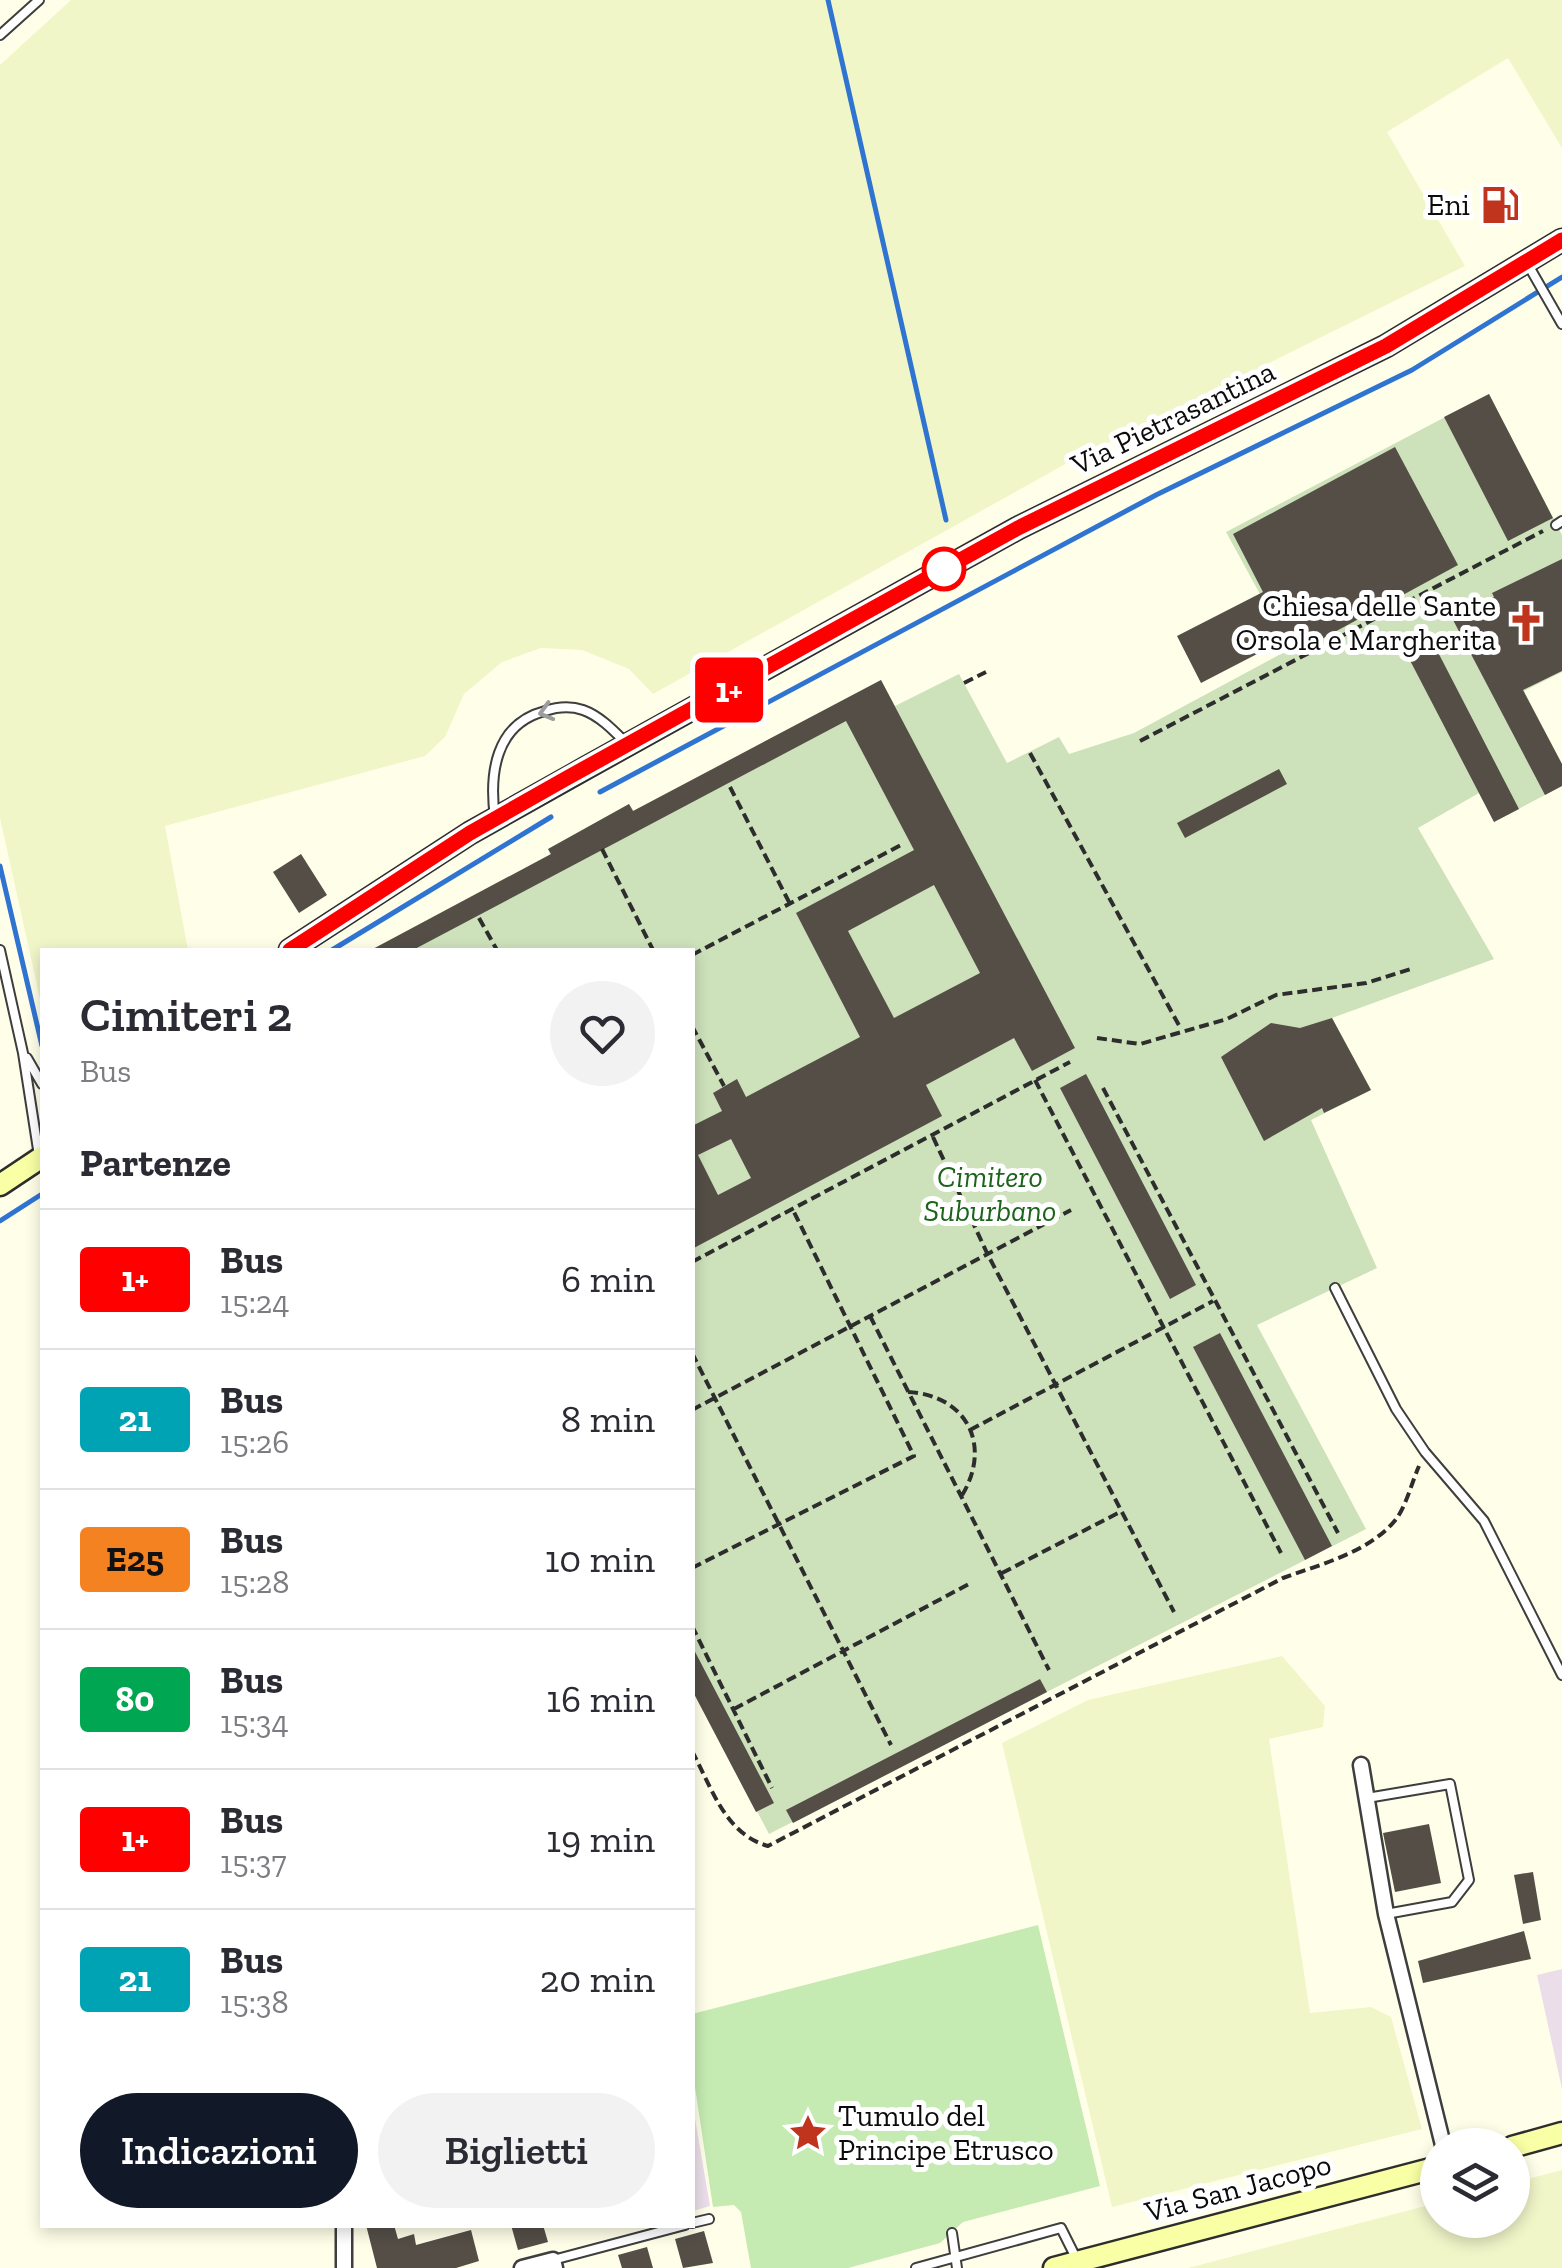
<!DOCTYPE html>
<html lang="it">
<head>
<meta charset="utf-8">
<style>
  body { margin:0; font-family:"Zilla Slab",serif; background:#f2f2f3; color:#2b2b33; height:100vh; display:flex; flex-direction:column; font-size:38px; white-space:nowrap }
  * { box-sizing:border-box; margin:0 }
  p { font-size:32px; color:#7c7c81 }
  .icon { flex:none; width:55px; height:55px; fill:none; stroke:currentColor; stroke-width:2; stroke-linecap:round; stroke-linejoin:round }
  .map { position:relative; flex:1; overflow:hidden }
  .drawer { position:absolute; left:40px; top:948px; width:655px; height:1280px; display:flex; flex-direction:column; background:#fff; border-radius:0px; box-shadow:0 5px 15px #0003 }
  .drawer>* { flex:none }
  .badge { padding:0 20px; border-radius:8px; font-size:35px; line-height:65px }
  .tools { position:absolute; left:1420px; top:2128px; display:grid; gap:20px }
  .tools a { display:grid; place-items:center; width:110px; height:110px; border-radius:50%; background:#fff; box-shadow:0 5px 15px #0003; font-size:50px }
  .map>.badge { position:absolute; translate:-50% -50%; box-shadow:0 0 0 5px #fff }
  h2 { padding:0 40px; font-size:38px; line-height:90px }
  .round { display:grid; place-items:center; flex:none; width:105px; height:105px; border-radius:52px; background:#f2f2f3 }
  .head { display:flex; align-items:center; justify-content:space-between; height:170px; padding:0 40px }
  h1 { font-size:48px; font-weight:600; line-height:75px }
  .action { display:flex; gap:20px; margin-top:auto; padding:20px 40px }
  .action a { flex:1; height:115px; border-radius:60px; background:#111827; color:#fff; font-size:40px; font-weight:600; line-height:115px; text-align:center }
  .action a+a { background:#f2f2f3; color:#2b2b33 }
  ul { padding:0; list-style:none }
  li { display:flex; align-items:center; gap:30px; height:140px; padding:0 40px; border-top:2px solid #e1e1e2 }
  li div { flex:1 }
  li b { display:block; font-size:38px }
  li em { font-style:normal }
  li .badge { min-width:110px; font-weight:700; text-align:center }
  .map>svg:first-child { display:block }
</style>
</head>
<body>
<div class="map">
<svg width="1562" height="2268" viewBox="0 0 1562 2268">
  <rect width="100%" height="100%" fill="#ffffe9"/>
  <path fill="#ebdeea" d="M1562 1969V2089L1537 1975Z
    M693 2107 710 2206 693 2211H692Z"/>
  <path fill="#f1f6c9" d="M71 0H1562V148L1508 58 1387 132 1465 266 1069 462 653 694 629 669 582 650 541 648 502 662 464 694 445 737 425 756 165 826 188 950H42V1008L0 818V65Z
    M1282 1656 1325 1706 1323 1727 1269 1739 1310 2013 1371 2007 1391 2017 1422 2129 1112 2207 1002 1743 1088 1700Z
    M1562 2170V2268H1188L1437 2203 1438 2220H1512L1513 2183Z"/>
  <path fill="#c5eab2" d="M1038 1925 1100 2186 963 2222 940 2243 848 2268H751L741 2212 734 2205 713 2207 693 2074 692 2014Z"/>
  <path fill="#cde1bb" d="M1489 394 1562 535V672L1524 691 1562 764V786L1494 822 1479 793 1418 828 1494 959 1332 1018 1371 1090 1311 1120 1377 1268 1257 1325 1366 1529 769 1834 693 1689 692 950H371L550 855 548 849 629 804 634 811 881 680 895 706 959 674 1007 763 1059 737 1069 754 1134 733 1290 649 1226 532Z"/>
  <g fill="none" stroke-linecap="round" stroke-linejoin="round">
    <path stroke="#3074d2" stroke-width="5" d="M828 0 946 520
      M600 792 1156 495 1412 370 1562 277
      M0 866 42 1046
      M332 950 551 817
      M0 1221 42 1194"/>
  </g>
  <path fill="#544e47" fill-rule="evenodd" d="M1489 394 1553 518 1508 541 1444 417Z
    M1395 447 1458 565 1296 653 1288 638 1201 683 1177 636 1263 592 1233 534Z
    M1562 559V671L1523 690 1562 764V786L1545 795 1452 618 1494 597 1492 593Z
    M1427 631 1519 809 1494 822 1402 645Z
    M881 680 1075 1048 1032 1071 1014 1038 926 1085 942 1116 692 1249V1126L722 1111 713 1093 737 1079 746 1097 860 1037 796 913 914 850 846 721 413 950H371L551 854 548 849 629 804 633 811ZM934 885 980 973 894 1018 848 931ZM731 1139 751 1178 718 1195 698 1155Z
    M1279 769 1287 784 1185 838 1177 823Z
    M301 854 327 895 299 913 273 872Z
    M1332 1018 1371 1090 1324 1113 1322 1108 1264 1141 1221 1057 1271 1023 1300 1028Z
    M1086 1074 1196 1285 1170 1299 1060 1088Z
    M1220 1333 1332 1546 1305 1560 1193 1347Z
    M692 1646 774 1803 756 1812 692 1690Z
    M1040 1679 1047 1692 793 1823 786 1810Z
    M1429 1824 1441 1883 1395 1892 1383 1833Z
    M1533 1872 1541 1920 1523 1924 1514 1875Z
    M1524 1931 1531 1959 1423 1983 1418 1961Z
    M366 2225H394L398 2239 414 2234 416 2245 471 2230 479 2261 456 2268H377Z
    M511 2225H543L548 2242 518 2250Z
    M704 2231 713 2263 683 2268 675 2239Z
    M647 2247 653 2268H622L618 2255Z"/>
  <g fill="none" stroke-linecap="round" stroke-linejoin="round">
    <g stroke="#3e3e3e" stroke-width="12">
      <path id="lane" d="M0 35 39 0
        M1527 263 1562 324
        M1556 525 1562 521
        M495 818C489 774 495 724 545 711 557 707 571 706 583 710 600 716 614 731 626 743
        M0 950 23 1053 39 1156
        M27 1058 42 1084
        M1335 1288 1396 1409 1425 1452 1484 1521 1562 1675
        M1367 1798 1450 1784 1469 1880 1452 1902 1386 1914
        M692 2223 709 2219
        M952 2233 957 2268
        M553 2260 685 2225
        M916 2268 1061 2228 1076 2258"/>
    </g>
    <g stroke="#3e3e3e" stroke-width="19">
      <path id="street" d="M1361 1765 1386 1914 1443 2145
        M344 2268V2225
        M522 2268 553 2260 555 2268"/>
    </g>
    <g stroke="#2d2d2d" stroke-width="25">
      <path id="secondary" d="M290 950 470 833 584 769 1018 528 1386 346 1562 240
        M0 1185 42 1157
        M1512 2147 1562 2133
        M1054 2268 1438 2167"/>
    </g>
    <path stroke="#2d2d2d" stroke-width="4" stroke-dasharray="10 5" stroke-linecap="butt" d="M964 683 986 672
      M1140 741 1543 531
      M1030 753 1181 1029
      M730 787 790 904
      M602 849 653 950
      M479 918 497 950
      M692 955 903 844
      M692 1026 724 1086
      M1097 1038 1140 1044 1227 1019 1276 995 1366 983 1414 968
      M1035 1080 1281 1553
      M1103 1088 1338 1533
      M933 1137 987 1253 1174 1612
      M692 1262 1070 1062
      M870 1316 1049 1670
      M692 1353 891 1745
      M908 1392C967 1395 993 1446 961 1497
      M692 1410 1071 1210
      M970 1430 1213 1301
      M692 1568 914 1456 793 1210
      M1002 1573 1122 1511
      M692 1626 772 1788
      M734 1709 969 1584
      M692 1751C712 1788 725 1834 768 1846L1283 1578C1321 1564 1371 1552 1397 1518 1407 1503 1412 1482 1419 1466"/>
    <use href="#lane" stroke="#fff" stroke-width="8"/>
    <use href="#street" stroke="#fff" stroke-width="14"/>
    <use href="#secondary" stroke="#f9ffa4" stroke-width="20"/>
  </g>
  <defs><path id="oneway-chevron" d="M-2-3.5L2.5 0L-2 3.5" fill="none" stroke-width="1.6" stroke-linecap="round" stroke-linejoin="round" transform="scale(2.5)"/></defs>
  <use stroke="#9d9d9d" href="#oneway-chevron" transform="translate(546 712) rotate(164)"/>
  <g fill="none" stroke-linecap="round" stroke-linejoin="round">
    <g stroke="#fff" stroke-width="22">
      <path id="line" d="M290 950 470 833 567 778 1018 528 1386 346 1562 240"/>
    </g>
    <use href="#line" stroke="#f00" stroke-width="15"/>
  </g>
  <defs>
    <g id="fuel-bare" transform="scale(3)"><path d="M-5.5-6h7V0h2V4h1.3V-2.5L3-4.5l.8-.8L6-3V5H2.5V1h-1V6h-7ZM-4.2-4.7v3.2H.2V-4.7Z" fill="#c0341e" stroke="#fff" stroke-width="2.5" paint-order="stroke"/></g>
    <g id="church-bare" transform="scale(3)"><path d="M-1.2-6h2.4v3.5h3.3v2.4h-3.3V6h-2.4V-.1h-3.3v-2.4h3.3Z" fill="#c0341e" stroke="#fff" stroke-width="2.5" paint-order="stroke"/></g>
    <g id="sight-bare" transform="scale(3)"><path d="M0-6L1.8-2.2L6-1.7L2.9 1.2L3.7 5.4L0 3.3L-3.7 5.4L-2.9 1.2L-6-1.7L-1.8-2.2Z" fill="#c0341e" stroke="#fff" stroke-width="2.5" paint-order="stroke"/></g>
  </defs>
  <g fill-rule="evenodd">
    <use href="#fuel-bare" x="1500" y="205"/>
    <use href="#church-bare" x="1526" y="623"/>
    <use href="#sight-bare" x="808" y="2133"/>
  </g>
  <circle fill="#fff" stroke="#f00" stroke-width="5" cx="944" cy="569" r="20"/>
  <g text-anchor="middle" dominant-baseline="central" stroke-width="10" stroke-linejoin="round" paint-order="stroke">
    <g font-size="30" fill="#0b0b0b" stroke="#fff" text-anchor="end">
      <text x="1470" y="205">Eni</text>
      <text x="1496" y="606">Chiesa delle Sante<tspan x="1496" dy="34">Orsola e Margherita</tspan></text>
      <text x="838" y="2116" text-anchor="start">Tumulo del<tspan x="838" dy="34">Principe Etrusco</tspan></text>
    </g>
    <g font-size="30" fill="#0b0b0b" stroke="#fff">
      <text transform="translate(1173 418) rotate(-26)">Via Pietrasantina</text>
      <text transform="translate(1238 2188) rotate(-15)">Via San Jacopo</text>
    </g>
    <g font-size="30" font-style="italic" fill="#1c641a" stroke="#fff">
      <text x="990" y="1177">Cimitero<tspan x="990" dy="34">Suburbano</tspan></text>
    </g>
  </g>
</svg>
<div class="tools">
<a><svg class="icon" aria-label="layers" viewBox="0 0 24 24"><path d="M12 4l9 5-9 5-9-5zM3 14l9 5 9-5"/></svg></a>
</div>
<b class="badge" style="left:729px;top:690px;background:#f00;color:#fff">1+</b>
<section class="drawer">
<div class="head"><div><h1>Cimiteri 2</h1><p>Bus</p></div><a class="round"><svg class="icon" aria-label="heart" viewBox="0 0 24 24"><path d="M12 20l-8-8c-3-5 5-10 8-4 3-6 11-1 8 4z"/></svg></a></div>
<h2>Partenze</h2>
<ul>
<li><span class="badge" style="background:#f00;color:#fff">1+</span><div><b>Bus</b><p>15:24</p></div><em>6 min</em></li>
<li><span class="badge" style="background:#00a3b4;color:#fff">21</span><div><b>Bus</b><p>15:26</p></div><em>8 min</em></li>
<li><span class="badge" style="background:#f58220;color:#111">E25</span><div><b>Bus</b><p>15:28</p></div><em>10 min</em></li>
<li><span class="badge" style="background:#00a651;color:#fff">80</span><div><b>Bus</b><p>15:34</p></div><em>16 min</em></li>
<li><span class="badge" style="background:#f00;color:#fff">1+</span><div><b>Bus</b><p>15:37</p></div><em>19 min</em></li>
<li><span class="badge" style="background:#00a3b4;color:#fff">21</span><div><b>Bus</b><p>15:38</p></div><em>20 min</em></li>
</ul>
<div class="action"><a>Indicazioni</a><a>Biglietti</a></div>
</section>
</div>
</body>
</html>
